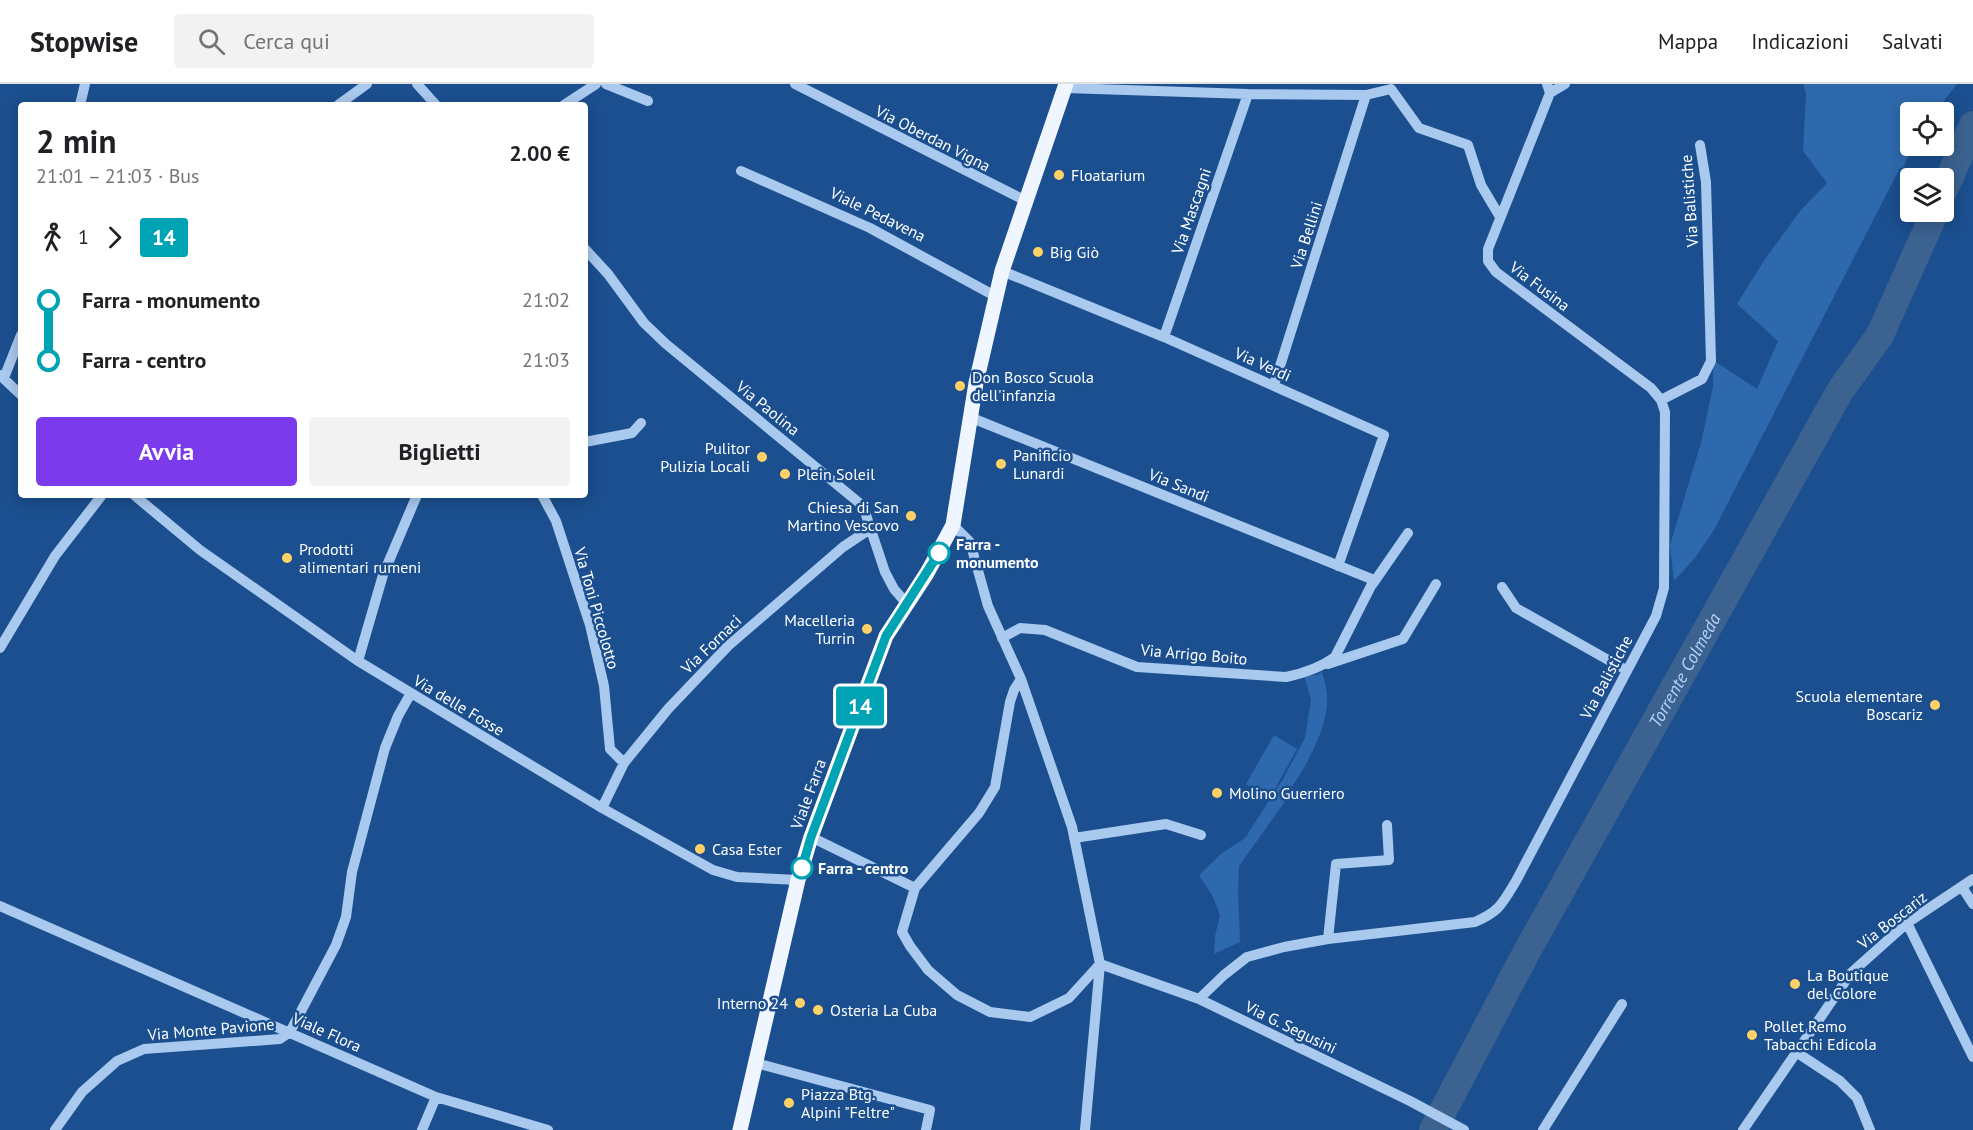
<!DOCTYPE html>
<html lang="it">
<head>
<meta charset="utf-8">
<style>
  body { margin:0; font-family:"PT Sans",sans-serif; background:#f2f2f2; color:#202124; height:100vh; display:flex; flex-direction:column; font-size:22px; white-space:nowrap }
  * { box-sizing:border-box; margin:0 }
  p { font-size:20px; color:#757577 }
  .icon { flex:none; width:33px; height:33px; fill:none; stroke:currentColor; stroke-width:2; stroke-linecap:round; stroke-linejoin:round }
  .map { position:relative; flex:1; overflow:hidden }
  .panel { position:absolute; left:18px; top:18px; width:570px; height:396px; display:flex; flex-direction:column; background:#fff; border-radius:6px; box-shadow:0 3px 15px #0003 }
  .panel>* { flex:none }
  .badge { padding:0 12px; border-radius:4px; font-size:21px; line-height:39px }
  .controls { position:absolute; left:1900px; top:18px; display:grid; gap:12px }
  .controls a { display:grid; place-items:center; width:54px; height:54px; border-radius:6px; background:#fff; box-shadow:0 3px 15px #0003; font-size:30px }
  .map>.badge { position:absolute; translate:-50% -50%; box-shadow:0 0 0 3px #fff }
  .legs { display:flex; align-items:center; gap:9px; height:66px; padding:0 18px; font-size:20px }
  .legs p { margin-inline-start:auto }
  .summary { display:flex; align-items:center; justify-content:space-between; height:102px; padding:0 18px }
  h1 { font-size:33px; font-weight:600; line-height:45px }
  .button { display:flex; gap:12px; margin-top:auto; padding:12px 18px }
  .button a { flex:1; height:69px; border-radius:6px; background:#7c3aed; color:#fff; font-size:24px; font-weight:600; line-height:69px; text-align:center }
  .button a+a { background:#f2f2f2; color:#202124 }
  ul { padding:0 18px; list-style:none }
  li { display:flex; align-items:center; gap:21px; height:60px; font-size:22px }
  li i { display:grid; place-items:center; width:9px; height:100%; margin:0 8px; background:currentColor }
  li i::after { content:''; width:15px; height:15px; margin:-8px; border:4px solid; border-radius:50%; background:#fff }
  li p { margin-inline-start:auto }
  li:first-child i { background:linear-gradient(#0000 50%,currentColor 0) }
  li:last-child i { background:linear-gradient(currentColor 50%,#0000 0) }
  header { display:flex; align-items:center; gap:36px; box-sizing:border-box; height:84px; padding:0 30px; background:#fff; border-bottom:2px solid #e0e0e0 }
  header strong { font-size:28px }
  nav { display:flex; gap:33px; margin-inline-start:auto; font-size:21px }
  .search { width:420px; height:54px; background:#f2f2f2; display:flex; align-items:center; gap:15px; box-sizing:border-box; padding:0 21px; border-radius:6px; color:#757577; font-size:22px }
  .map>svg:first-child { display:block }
</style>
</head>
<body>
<header>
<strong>Stopwise</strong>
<div class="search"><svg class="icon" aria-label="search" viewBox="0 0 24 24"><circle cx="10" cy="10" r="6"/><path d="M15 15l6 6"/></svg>Cerca qui</div>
<nav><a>Mappa</a><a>Indicazioni</a><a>Salvati</a></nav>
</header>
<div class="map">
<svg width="1973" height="1046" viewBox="0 0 1973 1046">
  <rect width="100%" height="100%" fill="#1b4f8f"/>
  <path fill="#2e69ad" d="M1803 0H1957L1935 28H1911V62H1914L1902 85 1900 84 1714 446 1695 474 1674 497 1670 461 1701 359 1713 302V276L1757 305 1778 257 1737 220 1765 175 1800 127 1827 99 1803 67 1806 9Z
    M1322 588C1324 596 1327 604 1327 611 1329 636 1314 666 1302 687 1296 698 1287 707 1284 719L1239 782 1238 809 1240 858 1214 870 1215 852 1220 831 1213 813 1199 791 1221 770 1245 754 1283 695 1305 654 1311 615 1304 592 1317 591Z
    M1274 651 1297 665 1270 714 1246 700Z"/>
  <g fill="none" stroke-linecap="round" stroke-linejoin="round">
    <g stroke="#3c6290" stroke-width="28">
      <path d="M1944 106 1973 41"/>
      <path id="s1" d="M1433 1046 1526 869 1840 307 1880 251 1935 128"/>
    </g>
    <path stroke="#a9c9ee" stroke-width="10" d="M417 0 436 21
      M606 0 648 17
      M795 0 1026 117
      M1065 4 1248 10 1366 11 1391 5 1419 44 1468 61 1481 101 1500 133
      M1550 9 1565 0
      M80 21 85 0
      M338 21 367 0
      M564 21 596 0
      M741 87 870 144 995 212
      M585 165 608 190 644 239 666 260 863 422 885 488 894 505 907 520
      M1002 187 1164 253 1384 351 1338 482
      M1164 253 1248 10
      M0 291 21 311
      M4 294 21 251
      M1274 301 1366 11
      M1661 316 1702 295 1711 277 1706 98 1700 61
      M972 334 1374 496 1335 573C1320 584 1305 589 1286 593L1137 583 1045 546 1020 544 1002 554
      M585 358 632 349 641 339
      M134 411 200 466 358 577 602 724 713 786 737 793 798 796
      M542 411 556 437 590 541 604 602 610 665 624 679
      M953 441 970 458 988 522 1021 595 1072 743 1100 880 1085 1046
      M1372 501 1408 449
      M1502 503 1516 524 1626 586
      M0 564 55 472 102 411
      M358 577 383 491 417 411
      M1328 580 1403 555 1436 500
      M602 724 624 679 668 625 728 562 843 463 870 445
      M811 753 915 804 902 848 910 862 928 886 957 911 990 928 1030 933 1069 914 1100 880 1199 915 1410 1017 1464 1046
      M1074 754 1166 740 1201 751
      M1962 803 1973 820
      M915 804 979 729 995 703 1010 618 1014 606 1021 595
      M0 822 436 1013 548 1046
      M1907 839 1973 973
      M1328 855 1336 780 1389 776 1387 741
      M1199 915 1224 891 1247 873 1284 863 1328 855 1475 838C1500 827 1502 820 1516 797L1656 532 1664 504 1665 328 1661 316 1651 304 1496 188 1488 177V165L1550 9 1547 0
      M1796 968 1840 997 1857 1014 1870 1046
      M756 979 930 1026 926 1046
      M55 1046 82 1008 117 977 144 965 280 955 290 948 336 861 346 833 352 788 385 664 398 632 411 609
      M422 1046 436 1013
      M1543 1046 1622 920
      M1743 1046 1851 889 1907 839 1973 795"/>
    <path stroke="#f0f6ff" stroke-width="15" d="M740 1046 798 796 811 753 886 552 926 491 953 441 976 299 1002 187 1066 0"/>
  </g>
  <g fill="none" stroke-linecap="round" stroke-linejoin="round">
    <g stroke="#fff" stroke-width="14">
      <path id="line-1" d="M802 784 811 753 886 552 939 469"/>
    </g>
    <use href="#line-1" stroke="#00a3b4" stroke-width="9"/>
  </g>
  <g fill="#ffd166" stroke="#1b4f8f" stroke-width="2">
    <circle cx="1059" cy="91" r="6"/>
    <circle cx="1038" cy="168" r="6"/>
    <circle cx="960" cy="302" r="6"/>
    <circle cx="762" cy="373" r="6"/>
    <circle cx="1001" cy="380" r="6"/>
    <circle cx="785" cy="390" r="6"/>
    <circle cx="911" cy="432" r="6"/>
    <circle cx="287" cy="474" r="6"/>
    <circle cx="867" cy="545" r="6"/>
    <circle cx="1935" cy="621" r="6"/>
    <circle cx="1217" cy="709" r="6"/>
    <circle cx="700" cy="765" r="6"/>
    <circle cx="1795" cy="900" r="6"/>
    <circle cx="800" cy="919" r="6"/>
    <circle cx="818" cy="926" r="6"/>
    <circle cx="1752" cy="951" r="6"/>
    <circle cx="789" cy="1019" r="6"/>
  </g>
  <g fill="#fff" stroke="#00a3b4" stroke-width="3">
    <circle cx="939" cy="469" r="10"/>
    <circle cx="802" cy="784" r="10"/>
  </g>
  <g text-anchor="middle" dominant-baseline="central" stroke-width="5" stroke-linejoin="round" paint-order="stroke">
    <g font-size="16" fill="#fff" stroke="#1b4f8f">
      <text transform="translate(933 54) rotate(27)">Via Oberdan Vigna</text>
      <text transform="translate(1689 117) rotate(-94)">Via Balistiche</text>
      <text transform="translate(1191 127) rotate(-71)">Via Mascagni</text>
      <text transform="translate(878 130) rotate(26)">Viale Pedavena</text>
      <text transform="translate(1306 151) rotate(-72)">Via Bellini</text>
      <text transform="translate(1540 202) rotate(37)">Via Fusina</text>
      <text transform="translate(1263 280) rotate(24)">Via Verdi</text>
      <text transform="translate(768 324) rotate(39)">Via Paolina</text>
      <text transform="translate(1179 401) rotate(22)">Via Sandi</text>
      <text transform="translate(597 524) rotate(74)">Via Toni Piccolotto</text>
      <text transform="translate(711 560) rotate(-44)">Via Fornaci</text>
      <text transform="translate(1194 570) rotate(5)">Via Arrigo Boito</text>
      <text transform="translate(1606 593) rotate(-62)">Via Balistiche</text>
      <text transform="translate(459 621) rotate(31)">Via delle Fosse</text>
      <text transform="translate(808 710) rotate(-70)">Viale Farra</text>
      <text transform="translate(1892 836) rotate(-38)">Via Boscariz</text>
      <text transform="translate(1291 943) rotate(26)">Via G. Segusini</text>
      <text transform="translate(211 945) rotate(-5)">Via Monte Pavione</text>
      <text transform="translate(327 948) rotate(24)">Viale Flora</text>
    </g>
    <g font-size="16" fill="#fff" stroke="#1b4f8f" text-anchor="start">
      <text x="1071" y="91">Floatarium</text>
      <text x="1050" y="168">Big Giò</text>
      <text x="972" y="293">Don Bosco Scuola<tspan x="972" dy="18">dell'infanzia</tspan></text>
      <text x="750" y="364" text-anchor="end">Pulitor<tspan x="750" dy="18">Pulizia Locali</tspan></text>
      <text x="1013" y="371">Panificio<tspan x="1013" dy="18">Lunardi</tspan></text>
      <text x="797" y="390">Plein Soleil</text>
      <text x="899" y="423" text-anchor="end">Chiesa di San<tspan x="899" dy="18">Martino Vescovo</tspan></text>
      <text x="299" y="465">Prodotti<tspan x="299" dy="18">alimentari rumeni</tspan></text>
      <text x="855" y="536" text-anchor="end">Macelleria<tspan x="855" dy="18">Turrin</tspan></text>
      <text x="1923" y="612" text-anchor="end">Scuola elementare<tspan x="1923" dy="18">Boscariz</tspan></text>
      <text x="1229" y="709">Molino Guerriero</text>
      <text x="712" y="765">Casa Ester</text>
      <text x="1807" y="891">La Boutique<tspan x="1807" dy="18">del Colore</tspan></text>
      <text x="788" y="919" text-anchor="end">Interno 24</text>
      <text x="830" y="926">Osteria La Cuba</text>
      <text x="1764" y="942">Pollet Remo<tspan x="1764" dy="18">Tabacchi Edicola</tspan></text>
      <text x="801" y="1010">Piazza Btg.<tspan x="801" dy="18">Alpini "Feltre"</tspan></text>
    </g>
    <g font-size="16" font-weight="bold" fill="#fff" stroke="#1b4f8f" text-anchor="start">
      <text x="956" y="460">Farra -<tspan x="956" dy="18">monumento</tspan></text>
      <text x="818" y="784">Farra - centro</text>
    </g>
    <g font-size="18" font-style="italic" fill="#b5d3f5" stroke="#1b4f8f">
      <text stroke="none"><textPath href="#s1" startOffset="524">Torrente Colmeda</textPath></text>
    </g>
  </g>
</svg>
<div class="controls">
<a><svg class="icon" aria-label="locate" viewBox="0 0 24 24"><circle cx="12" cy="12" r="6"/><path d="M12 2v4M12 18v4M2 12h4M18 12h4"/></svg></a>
<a><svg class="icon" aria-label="layers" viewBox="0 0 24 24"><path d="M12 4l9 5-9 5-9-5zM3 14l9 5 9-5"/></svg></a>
</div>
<b class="badge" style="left:860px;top:622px;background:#00a3b4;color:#fff">14</b>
<section class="panel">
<div class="summary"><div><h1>2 min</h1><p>21:01 – 21:03 · Bus</p></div><b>2.00 €</b></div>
<div class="legs"><svg class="icon" aria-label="walk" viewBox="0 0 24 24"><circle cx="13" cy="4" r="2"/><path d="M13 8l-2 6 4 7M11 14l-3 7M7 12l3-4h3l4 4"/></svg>1<svg class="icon" aria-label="forward" viewBox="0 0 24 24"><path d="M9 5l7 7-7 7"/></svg><b class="badge" style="background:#00a3b4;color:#fff">14</b></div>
<ul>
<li><i style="color:#00a3b4"></i><b>Farra - monumento</b><p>21:02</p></li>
<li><i style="color:#00a3b4"></i><b>Farra - centro</b><p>21:03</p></li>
</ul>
<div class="button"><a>Avvia</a><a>Biglietti</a></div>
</section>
</div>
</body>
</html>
